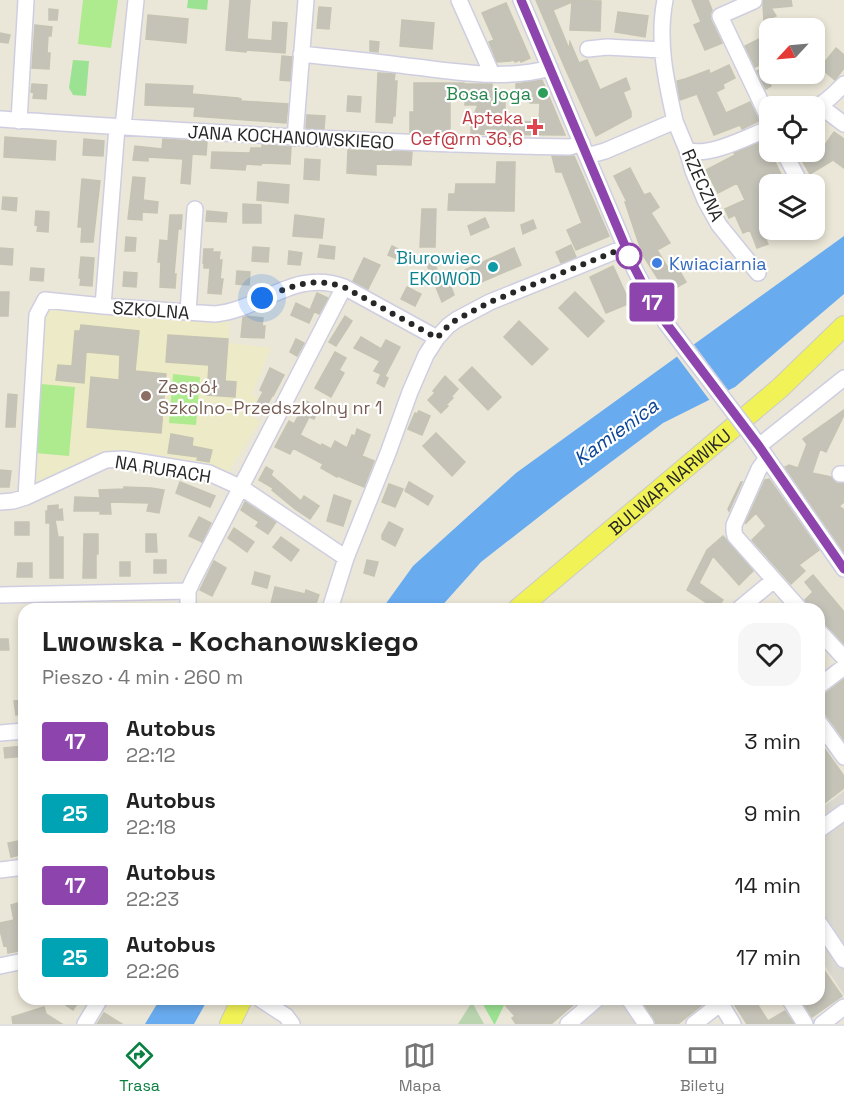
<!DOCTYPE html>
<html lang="pl">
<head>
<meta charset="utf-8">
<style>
  body { margin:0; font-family:"Space Grotesk",sans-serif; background:#f6f6f6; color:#222; height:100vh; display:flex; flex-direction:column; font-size:22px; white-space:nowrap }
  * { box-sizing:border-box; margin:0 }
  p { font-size:20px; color:#767676 }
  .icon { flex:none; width:33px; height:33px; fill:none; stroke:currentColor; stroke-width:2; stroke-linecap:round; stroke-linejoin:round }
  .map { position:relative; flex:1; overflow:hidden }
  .details { position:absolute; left:18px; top:603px; width:807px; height:402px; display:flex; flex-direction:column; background:#fff; border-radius:18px; box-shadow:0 3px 9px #0003 }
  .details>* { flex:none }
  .badge { padding:0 12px; border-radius:4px; font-size:21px; line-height:39px }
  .needle { width:39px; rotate:244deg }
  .fabs { position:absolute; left:759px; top:18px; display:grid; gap:12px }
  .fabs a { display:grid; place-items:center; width:66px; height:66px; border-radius:12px; background:#fff; box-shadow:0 3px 9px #0003; font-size:30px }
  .you { position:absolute; width:30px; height:30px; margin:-15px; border:4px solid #fff; border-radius:50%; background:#1a73e8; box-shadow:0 0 0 9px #1a73e833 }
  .map>.badge { position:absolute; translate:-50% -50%; box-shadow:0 0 0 3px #fff }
  .round { display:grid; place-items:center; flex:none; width:63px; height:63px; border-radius:18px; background:#f6f6f6 }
  .overview { display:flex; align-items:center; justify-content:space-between; height:102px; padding:0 24px }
  h1 { font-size:28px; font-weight:700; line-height:45px }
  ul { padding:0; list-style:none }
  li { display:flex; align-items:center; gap:18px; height:72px; padding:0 24px }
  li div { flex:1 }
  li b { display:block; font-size:22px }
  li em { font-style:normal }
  li .badge { min-width:66px; font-weight:700; text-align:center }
  .tabs { display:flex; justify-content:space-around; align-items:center; height:84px; border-top:2px solid #e0e0e0; background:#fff; font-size:16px; color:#767676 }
  .tabs a { display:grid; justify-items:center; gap:3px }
  .tabs .selected { color:#0b8043 }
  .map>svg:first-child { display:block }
</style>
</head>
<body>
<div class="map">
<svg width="844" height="1024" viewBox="0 0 844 1024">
  <rect width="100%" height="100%" fill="#eae7d8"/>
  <path fill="#edeac7" d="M47 307 229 317V343L271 348 252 394 258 398 250 415 260 421 228 473 152 453 127 452 31 488 41 317Z"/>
  <path fill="#9be293" d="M188 0H208L207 10 187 8Z
    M73 60 89 61 86 96 73 95 69 88Z
    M480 999H507L495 1024H494Z"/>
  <path fill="#b9d4af" d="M472 1002 484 1024H458Z"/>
  <path fill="#aeea8e" d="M83 0H118L111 48 78 44Z
    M173 374 200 377 196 425 169 423Z
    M41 384 75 387 69 456 35 453Z"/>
  <path fill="#dbd9cf" d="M844 791V995L819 957V810Z
    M605 999H625L643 1024H576Z"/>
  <path fill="#69abef" d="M844 236V294L735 387 663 423 563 498 481 562 439 609H382L413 566 516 473Z
    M160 999H208L194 1024H145Z"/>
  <path fill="#eae7d8" d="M692 342 730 393 711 402 675 354Z"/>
  <path fill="#c5c3b8" stroke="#c5c3b2" stroke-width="1.5" d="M230 0H250L247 39 272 41 273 22 287 23 285 53 246 50V52L226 50Z
    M536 0 601 1 600 31 570 30 572 2 553 10 569 49 570 42 579 63 587 60 600 90 626 78 630 89 623 92 631 112V117L596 136 566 70Z
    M692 0H708L712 10 710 15 711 20 722 43 705 50 694 25 701 22Z
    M763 0H791L792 6 771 8 776 16 764 21 763 5Z
    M506 3 530 58 521 62 520 60 515 62 514 60 510 61 497 62 489 42 494 40 482 13Z
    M319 7 331 8 329 29 317 28Z
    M49 9 58 10 57 20H49Z
    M618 12 648 16 645 37 615 32Z
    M148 15 188 19 186 43 146 39Z
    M402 20 434 23 432 49 400 46Z
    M35 25 52 27 51 36H48L47 53H50L49 69 32 68Z
    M0 33 10 35 8 43 0 42Z
    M759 39 769 61 755 67 745 46Z
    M370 41 379 42 378 52 370 51Z
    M836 48 844 55V68L835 80 820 68Z
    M282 56 292 57 290 81 280 80Z
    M729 65 735 78 723 84 724 88 716 92 726 113 750 102 759 121 742 129 740 125 714 135 697 94 680 100 677 81 685 79 709 70 710 74Z
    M761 69 771 86 766 89 757 71Z
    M378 73 395 74 394 81H397L395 116H393L392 123 376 122Z
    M542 80 565 135 471 134V122L478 105H465V99H450V133H410V112H414V83H464V84H492V93H505V121L539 122 540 103H530L525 91 516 92V84Z
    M32 84 47 85 46 99 33 98 34 93 31 92Z
    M146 84 193 86 192 94 238 98 241 99V101L288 104 286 123 194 116 195 107 145 105Z
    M348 96 361 97 360 112 347 111Z
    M307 115 325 116 324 129 306 128Z
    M834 132 844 139V168L833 160 810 174 797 152H820Z
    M5 137 56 141 55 160 4 157Z
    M84 139 104 141 103 156 83 155Z
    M163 139 207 142 206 155 192 154 190 184 181 183 183 159 148 157V161L133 160 135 146 162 149Z
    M759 143 768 163 774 160 786 184H770V195L760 201 765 217 770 215V230H791L766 240 768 244 757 248 750 230 743 233 735 215 729 218 725 209 745 200 737 183 718 193 706 170 735 155 734 153Z
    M262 145 291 147 290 164 261 163V165L246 164 245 170 211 168 212 152 250 153 251 148H262Z
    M348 150 412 152 411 165 376 164V175L347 173Z
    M552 156H574L609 236 576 250 567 230 582 223 562 172H556Z
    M305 159 320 160 319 180 304 179Z
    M497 162H515L514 211 448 210 449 194H455L456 184H496Z
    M630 168 644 195 650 193 659 207 651 213 670 243 657 250 668 268 676 265 686 282 667 293 644 257 637 238 625 202H627L614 176Z
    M133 177 145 178 143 200 158 202 157 213 142 212V220L128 219Z
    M82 179 100 181 93 242H81L82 227H78Z
    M258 182 289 185 288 203 257 200Z
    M3 197 17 198 16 211 2 209Z
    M243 204 261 205V223H243Z
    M422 209H436L435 247H420Z
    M36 211 49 212 48 232 37 231 38 226 35 225Z
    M207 211 227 213 226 222 206 221Z
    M170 215H182L181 229H178L174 274H176L175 288 160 287 161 262H158L160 240 168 241Z
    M295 215 324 219 322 238 293 236Z
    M485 218 489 227 471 235 468 226Z
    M533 220 536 228 523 234 521 225Z
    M126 237 136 238 135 251H125Z
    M320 245 335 247 334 259 318 257Z
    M571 245 576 257 561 263 556 252Z
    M392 246 404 252 400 260 388 255Z
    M253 247 269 248 268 262 252 261Z
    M0 248 13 249 12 265 0 264Z
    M514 248 521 265 472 286 465 270Z
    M204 249H213L212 252H220L219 260H222L220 279H223L221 294 208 293 210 268H204V264L203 263Z
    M289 251 302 253 300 265 288 264Z
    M81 257 94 258 92 286 80 285 81 278H79Z
    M364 258 380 265 368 289 353 281Z
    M433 258 441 282 448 279 454 295 442 302 425 260Z
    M613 266 630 303 606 313 590 277Z
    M31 268 44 269 43 281 30 280Z
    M237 271 250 272 249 285 236 284Z
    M124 272 137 273 136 287 123 286Z
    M407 287 421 294 415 306 401 299Z
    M0 292H9L8 316H0Z
    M575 292 604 321 588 337 559 308Z
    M317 293 328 298 319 314 311 310 314 312 309 323 291 315 296 303 310 310Z
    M245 316 263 318 262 326H265L264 338 241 337 243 317Z
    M345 316 352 321 336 346 329 342Z
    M519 321 548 349 532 365 504 337Z
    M81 325 139 331 135 371 166 374 161 433 87 427 91 377 119 380 120 355 86 352 84 383 56 380 58 365 72 366 75 331H80Z
    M168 335 228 339 225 381 236 382 235 397 207 395 209 365 166 362Z
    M361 337 381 349 386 340 400 347 385 376 374 371 380 361 354 348Z
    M296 339 304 343 297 356 290 352Z
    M335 352 346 358 339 370 344 373 331 397 315 388Z
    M472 367 501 397 488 410 459 380Z
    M270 368 284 375 273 396H272L262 415 255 407 263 392 260 390Z
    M381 374 388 378 384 387 377 383Z
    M445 376 458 389 451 397 453 398 446 405 448 406 441 413 428 400 435 393 433 391Z
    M8 394 17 395 15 427H6Z
    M306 401 319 408 314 419 309 417 300 435 321 446 322 444 331 449 335 441 347 448 352 435 355 436 357 429 370 435 362 456 374 461 364 487 340 477V475L337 477 321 468 323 464 293 448 290 454 275 447 289 421 294 424Z
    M844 410V415L826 452 820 449 812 473 831 477 836 483 844 484V502L839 506 844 510V552L785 467 789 465 798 468 807 444 803 439Z
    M419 411 430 416 422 435 408 429 415 413 417 414Z
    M436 433 465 462 452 476 423 446Z
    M171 434 193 438 192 446 212 450 209 462 197 460 198 457 168 453Z
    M266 467 273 471 271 475 301 501 304 496 319 506 310 519 295 509 272 490 273 488 259 480Z
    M0 470 11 471 9 487H0Z
    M769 479 819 550 799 565 805 571 791 584 752 540 766 526 756 513 745 524 765 480Z
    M180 482 215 496 210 507 176 493Z
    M409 482 433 496 428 505 405 491Z
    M741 482H742L729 511 728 509Z
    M389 484 403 489 395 507 382 502Z
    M124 487 151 488 164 490 159 513 147 511 149 503 110 502 111 514H100V511H74L75 497 100 498 99 490 124 489Z
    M334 495 351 501 343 526 327 521Z
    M245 502 276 522 268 534 256 526 259 522 241 510Z
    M58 505V510L62 509 63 520H55L58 537H63V578H50V523H46V511H48V506Z
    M199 517 211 523 202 542 189 536Z
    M15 522H29V535H15Z
    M389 522 403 529 395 546 382 539V535Z
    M234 528 254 542 247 552 228 538Z
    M84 534H98V554H96V578H83Z
    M146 534H156L157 552H146Z
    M723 536 753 571 739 585 713 556 699 583 723 600 716 609 687 590 707 550Z
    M281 537 299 550 291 561 273 547Z
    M154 560H166V573H154Z
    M367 560 378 562 374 576 364 573Z
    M214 561 226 568 212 596 200 590Z
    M120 562H130V576H120Z
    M18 563H32V577H17Z
    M255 572 270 576 267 588 252 584Z
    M813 575 844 612V644L819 617V609H810L805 600 813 592 805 582Z
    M275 587 305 594 306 590 319 595 314 609H305L289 602 287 608 271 604Z
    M0 639H8L9 650H0Z
    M844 679V740L827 716 819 709V696L825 694Z
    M24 700V714L16 715 14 701Z
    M819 741 844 776V788L819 807Z
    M24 746V756L5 758 4 748Z
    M24 840V854L11 857 8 843Z
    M21 902 22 907H24V950L8 953 7 945 4 946 0 930V923L14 920 11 905Z
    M819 963 842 996 812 1017 801 999H819Z
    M57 999H80L73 1010Z
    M508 999H580L551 1024H516L512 1018 515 1016 505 1005Z
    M641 999H708V1000L678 1024H656L654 1019Z
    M731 999H754L768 1021 785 1011 794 1024H747Z
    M44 1007 46 1014 62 1024H13L12 1017Z
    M104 1013 122 1024H97Z"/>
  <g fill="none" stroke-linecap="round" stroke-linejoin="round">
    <g stroke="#cfcee1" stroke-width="18">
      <path id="minor" d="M459 0 492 74
        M521 0 635 270 652 302
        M754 1 720 16 759 98 770 122
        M588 49 607 47 662 50
        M301 54C337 58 372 61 407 66 453 71 504 81 550 68
        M820 106 844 124
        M814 108C826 103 835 93 844 84
        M0 119C190 131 379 144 570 147L582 143
        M19 121 26 0
        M675 121 687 150 693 171 705 200 719 225 758 273
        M123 127 136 0
        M295 138 306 0
        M687 150C709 158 749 136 770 128
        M784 152 798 179
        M587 156 605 151 675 121C666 81 657 41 665 0
        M103 306 117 127
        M188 312 195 209
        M751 435 844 569
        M759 446 844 378
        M767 458 759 469 734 525V531L735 536 774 580
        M840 474H844
        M26 497 37 315 45 300 103 306 215 314C261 310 294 268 344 287L437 338
        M0 502 13 501 26 497 106 460 123 459 209 473 242 488 346 558
        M0 595 188 591
        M188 609V591L194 578 344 287
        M330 609 346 558 388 453 410 392 426 355 437 338 448 326 456 320 490 302 626 247
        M739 609 774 580 800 609
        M819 631 844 658
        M819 686 844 667
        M819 722 844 757
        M0 733 24 731
        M819 830 844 812
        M0 870 24 867
        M819 923 844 960
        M0 966 24 961
        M260 999 286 1016 292 1024
        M629 999 646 1024
        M718 999 733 1024
        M790 1000 805 1024
        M85 1024 100 999
        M568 1024 597 999
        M694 1024 721 1003
        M822 1024 844 1007"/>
    </g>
    <g stroke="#cbcbcb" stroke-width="22">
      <g id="major">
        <path id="s1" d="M518 609 780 388 844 326"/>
        <path d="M230 1024 242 999"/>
      </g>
    </g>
    <use href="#minor" stroke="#fff" stroke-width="15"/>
    <use href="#major" stroke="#f1f256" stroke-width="20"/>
    <g stroke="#cfcee1" stroke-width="18" stroke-linecap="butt">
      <path id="minor-bridge" d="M652 302 666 323 751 435"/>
    </g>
    <use href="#minor-bridge" stroke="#fff" stroke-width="15"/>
  </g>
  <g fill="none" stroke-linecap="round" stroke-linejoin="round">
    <g stroke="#fff" stroke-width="14">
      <path id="line" d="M521 0 634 267 652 302 666 323 759 446 844 569"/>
    </g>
    <use href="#line" stroke="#8e44ad" stroke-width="9"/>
    <path stroke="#272727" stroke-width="6" stroke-dasharray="0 10.8" d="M262 298C291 287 312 276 344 287L437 338 448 326 456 320 490 302 626 247 629 256"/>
  </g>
  <circle fill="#2e9e5b" stroke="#fff" stroke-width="2" cx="543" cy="93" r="6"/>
  <path fill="#e0444e" stroke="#fff" stroke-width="2" d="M532 118h6v6h6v6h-6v6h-6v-6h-6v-6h6z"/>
  <circle fill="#fff" stroke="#8e44ad" stroke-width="3" cx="629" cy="256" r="12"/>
  <circle fill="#3f7fe0" stroke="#fff" stroke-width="2" cx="657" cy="263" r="6"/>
  <circle fill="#0f9aa8" stroke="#fff" stroke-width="2" cx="493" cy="267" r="6"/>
  <circle fill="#8d6e63" stroke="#fff" stroke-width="2" cx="146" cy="396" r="6"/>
  <g text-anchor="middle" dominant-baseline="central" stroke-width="4.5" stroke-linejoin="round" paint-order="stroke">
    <g font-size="18" fill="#27864d" stroke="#fff" text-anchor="end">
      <text x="531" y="93">Bosa joga</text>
    </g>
    <g font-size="18" fill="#be3a42" stroke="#fff" text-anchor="end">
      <text x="523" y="117">Apteka<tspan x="523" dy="21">Cef@rm 36,6</tspan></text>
    </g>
    <g font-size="18" fill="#272727" stroke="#fff">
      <text transform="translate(291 137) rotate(3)">JANA KOCHANOWSKIEGO</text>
      <text transform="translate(703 185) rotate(66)">RZECZNA</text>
      <text transform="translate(151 310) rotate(4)">SZKOLNA</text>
      <text transform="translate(163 469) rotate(9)">NA RURACH</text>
      <text stroke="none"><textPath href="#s1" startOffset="198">BULWAR NARWIKU</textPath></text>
    </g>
    <g font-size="18" fill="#0d838f" stroke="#fff" text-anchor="end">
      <text x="481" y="257">Biurowiec<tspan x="481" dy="21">EKOWOD</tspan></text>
    </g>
    <g font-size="18" fill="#366cbe" stroke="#fff" text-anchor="start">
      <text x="669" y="263">Kwiaciarnia</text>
    </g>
    <g font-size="18" fill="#785e54" stroke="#fff" text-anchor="start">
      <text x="158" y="386">Zespół<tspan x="158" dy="21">Szkolno-Przedszkolny nr 1</tspan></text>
    </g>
    <g font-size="20" font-style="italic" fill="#0c4697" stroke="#fff">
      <text transform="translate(616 432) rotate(-36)">Kamienica</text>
    </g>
  </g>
</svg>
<div class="fabs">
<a><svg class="needle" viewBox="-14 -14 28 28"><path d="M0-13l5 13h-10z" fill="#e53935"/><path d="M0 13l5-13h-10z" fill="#767676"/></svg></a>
<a><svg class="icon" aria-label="locate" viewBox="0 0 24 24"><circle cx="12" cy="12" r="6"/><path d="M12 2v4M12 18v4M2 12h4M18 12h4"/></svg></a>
<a><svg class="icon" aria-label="layers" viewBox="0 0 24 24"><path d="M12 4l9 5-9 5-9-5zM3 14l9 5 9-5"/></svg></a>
</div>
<div class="you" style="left:262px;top:298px"></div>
<b class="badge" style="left:652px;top:302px;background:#8e44ad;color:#fff">17</b>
<section class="details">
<div class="overview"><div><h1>Lwowska - Kochanowskiego</h1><p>Pieszo · 4 min · 260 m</p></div><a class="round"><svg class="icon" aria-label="heart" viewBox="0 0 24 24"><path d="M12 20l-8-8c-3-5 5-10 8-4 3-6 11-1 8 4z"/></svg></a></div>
<ul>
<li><span class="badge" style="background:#8e44ad;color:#fff">17</span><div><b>Autobus</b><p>22:12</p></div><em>3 min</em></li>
<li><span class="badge" style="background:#00a3b4;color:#fff">25</span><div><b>Autobus</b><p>22:18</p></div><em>9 min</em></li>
<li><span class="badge" style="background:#8e44ad;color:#fff">17</span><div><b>Autobus</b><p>22:23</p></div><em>14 min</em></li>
<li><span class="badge" style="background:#00a3b4;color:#fff">25</span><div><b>Autobus</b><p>22:26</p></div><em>17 min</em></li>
</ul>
</section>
</div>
<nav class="tabs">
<a class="selected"><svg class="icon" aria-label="directions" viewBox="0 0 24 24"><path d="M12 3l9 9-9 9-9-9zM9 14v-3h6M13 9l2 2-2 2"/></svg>Trasa</a>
<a><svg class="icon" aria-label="map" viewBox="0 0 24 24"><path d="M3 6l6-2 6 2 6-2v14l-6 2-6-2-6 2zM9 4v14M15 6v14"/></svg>Mapa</a>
<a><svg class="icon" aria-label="tickets" viewBox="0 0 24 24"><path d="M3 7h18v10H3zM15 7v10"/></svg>Bilety</a>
</nav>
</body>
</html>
